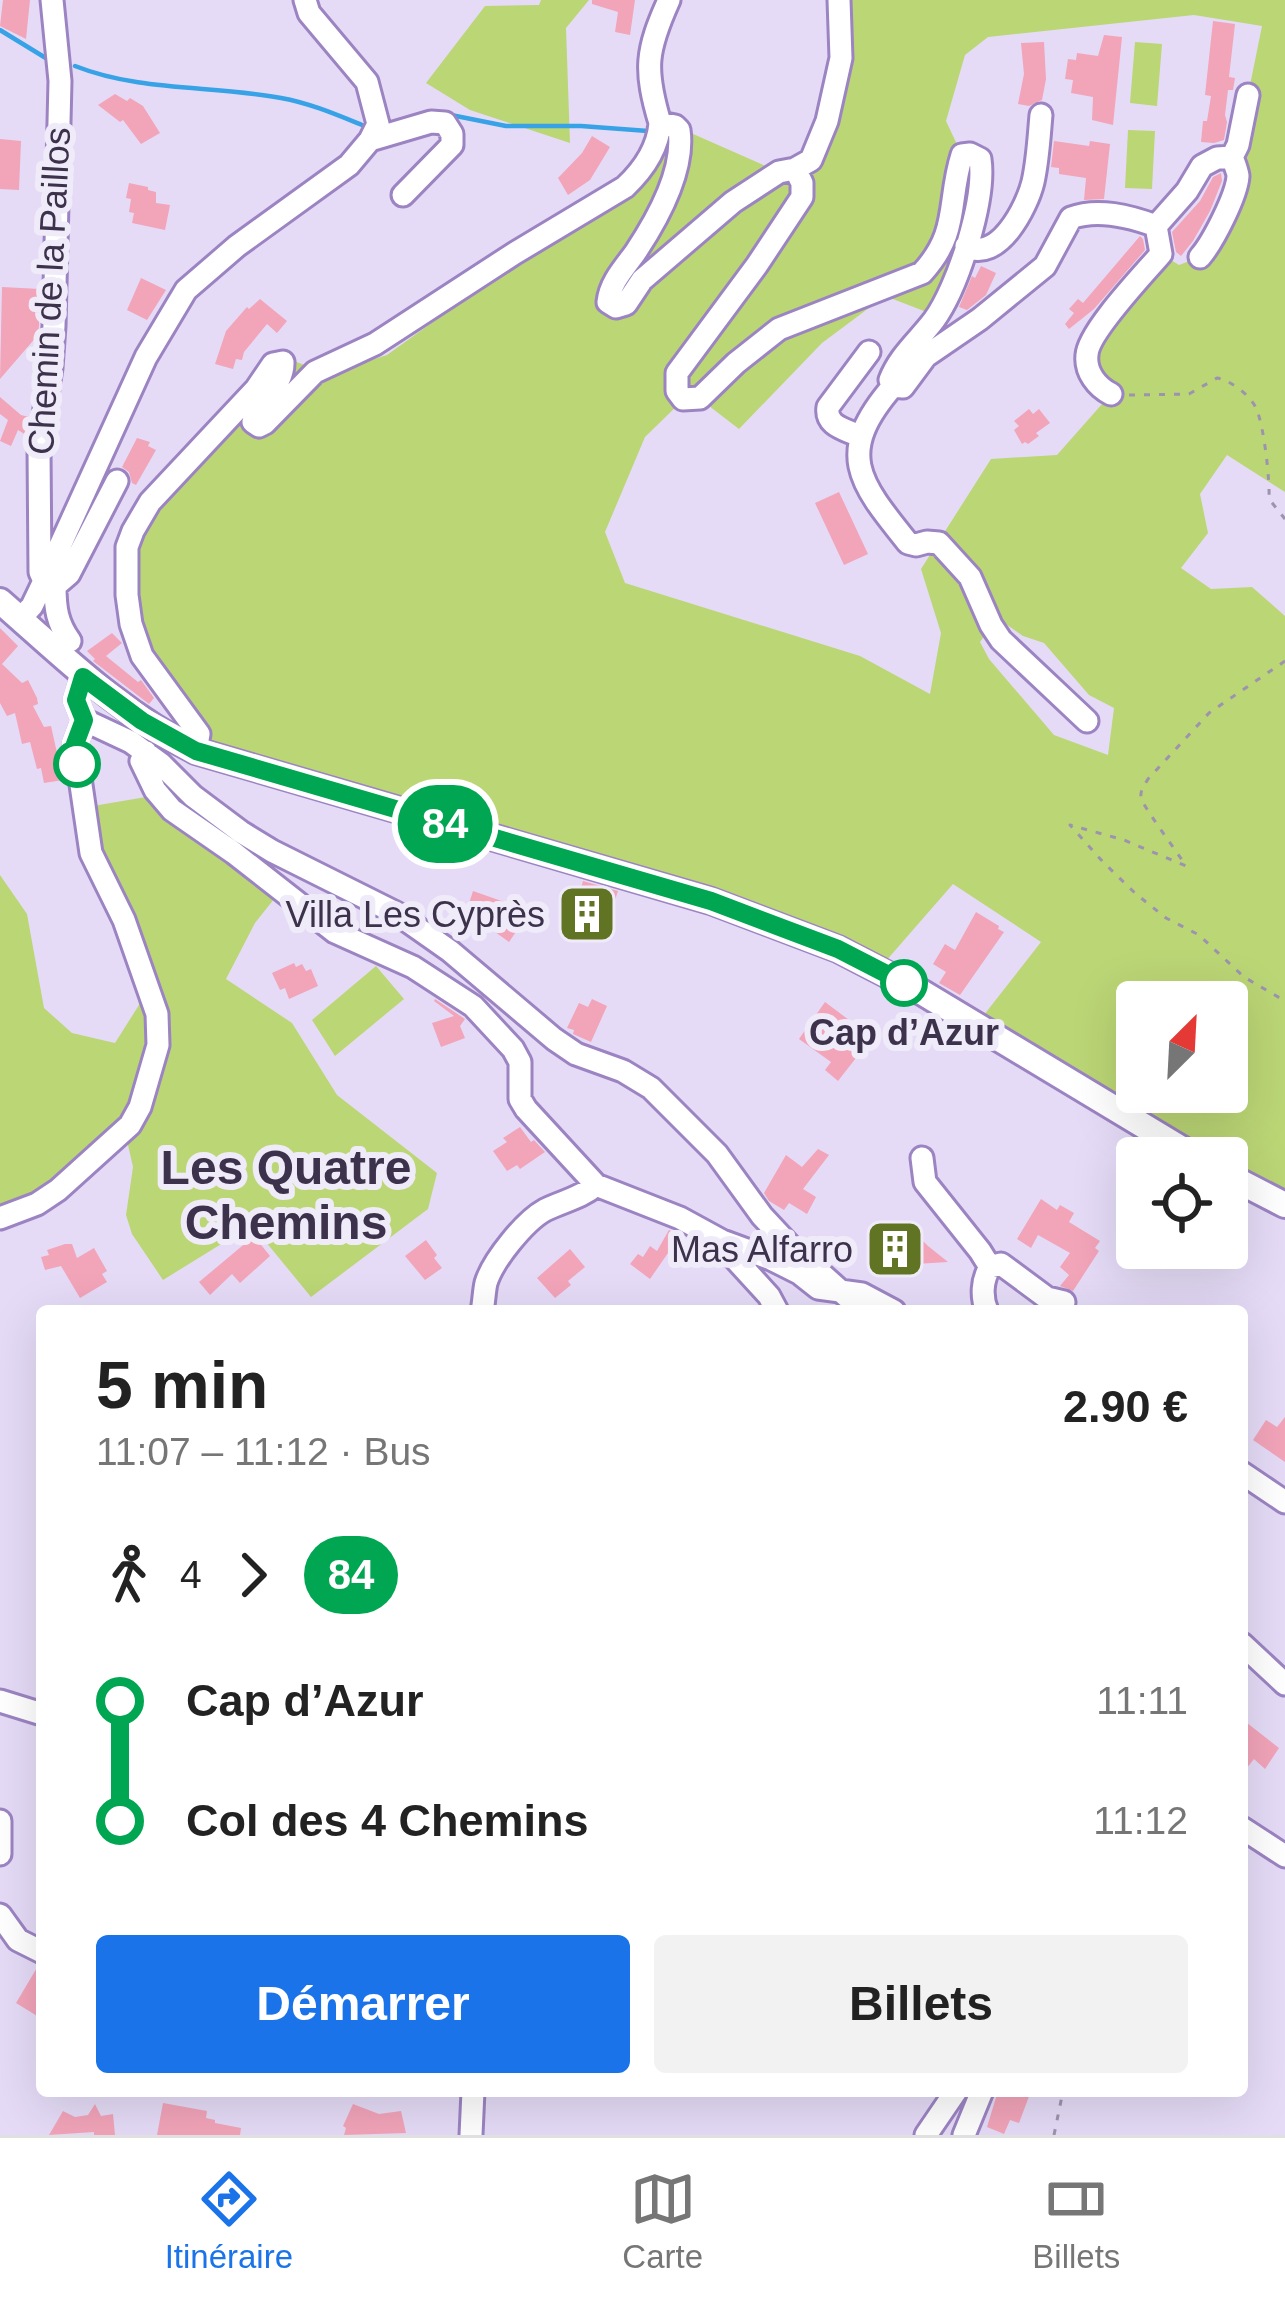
<!DOCTYPE html>
<html lang="fr">
<head>
<meta charset="utf-8">
<style>
  body { margin:0; font-family:Helvetica,sans-serif; background:#f2f2f2; color:#222; height:100vh; display:flex; flex-direction:column; font-size:45px; white-space:nowrap }
  * { box-sizing:border-box; margin:0 }
  p { font-size:39px; color:#767676 }
  .icon { flex:none; width:66px; height:66px; fill:none; stroke:currentColor; stroke-width:2; stroke-linecap:round; stroke-linejoin:round }
  .map { position:relative; flex:1; overflow:hidden }
  .side { position:absolute; left:36px; top:1305px; width:1212px; height:792px; display:flex; flex-direction:column; background:#fff; border-radius:12px; box-shadow:0 12px 48px #0002 }
  .side>* { flex:none }
  .badge { padding:0 24px; border-radius:39px; font-size:42px; line-height:78px }
  .needle { width:78px; rotate:24deg }
  .fabs { position:absolute; left:1116px; top:981px; display:grid; gap:24px }
  .fabs a { display:grid; place-items:center; width:132px; height:132px; border-radius:12px; background:#fff; box-shadow:0 12px 48px #0002; font-size:60px }
  .map>.badge { position:absolute; translate:-50% -50%; box-shadow:0 0 0 6px #fff }
  .legs { display:flex; align-items:center; gap:18px; height:132px; padding:0 60px; font-size:39px }
  .legs p { margin-inline-start:auto }
  .head { display:flex; align-items:center; justify-content:space-between; height:204px; padding:0 60px }
  h1 { font-size:66px; font-weight:800; line-height:90px }
  .primary-button { display:flex; gap:24px; margin-top:auto; padding:24px 60px }
  .primary-button a { flex:1; height:138px; border-radius:12px; background:#1a73e8; color:#fff; font-size:48px; font-weight:800; line-height:138px; text-align:center }
  .primary-button a+a { background:#f2f2f2; color:#222 }
  ul { padding:0 60px; list-style:none }
  li { display:flex; align-items:center; gap:42px; height:120px; font-size:45px }
  li i { display:grid; place-items:center; width:18px; height:100%; margin:0 15px; background:currentColor }
  li i::after { content:''; width:30px; height:30px; margin:-15px; border:9px solid; border-radius:50%; background:#fff }
  li p { margin-inline-start:auto }
  li:first-child i { background:linear-gradient(#0000 50%,currentColor 0) }
  li:last-child i { background:linear-gradient(currentColor 50%,#0000 0) }
  .tab-bar { display:flex; justify-content:space-around; align-items:center; height:168px; border-top:3px solid #e0e0e0; background:#fff; font-size:33px; color:#767676 }
  .tab-bar a { display:grid; justify-items:center; gap:6px }
  .tab-bar .selected { color:#1a73e8 }
  .map>svg:first-child { display:block }
</style>
</head>
<body>
<div class="map">
<svg width="1285" height="2135" viewBox="0 0 1285 2135">
  <rect width="100%" height="100%" fill="#e5dbf7"/>
  <path fill="#bbd675" fill-rule="evenodd" d="M541 0H589L566 28 570 143 470 110 426 83 485 6 539 5Z
    M838 0H1285V492L1227 455 1200 494 1208 533 1181 568 1211 589 1252 587 1285 616V1192L980 1020 1041 942 953 884 885 962 802 922 748 903 215 746 203 725 160 680 139 622 131 555 136 533 286 358 328 374 387 355 640 173 675 126 779 172 795 169 827 120ZM1194 15 1262 26 1248 95 1211 244 1200 257 1179 265 1161 254 1086 356 1110 395 1057 455 991 459 921 569 941 633 930 694 860 656 625 583 605 532 645 437 684 399H700L739 429 822 343 885 296 937 316 982 172 962 155 946 121 965 55 988 37ZM997 618 1023 636 1044 643 1089 695 1114 708 1108 755 1054 735 989 659 980 642ZM1137 1002H1227V1092H1137Z
    M1135 42 1162 44 1157 106 1130 103Z
    M1128 130 1155 131 1152 189 1125 188Z
    M152 796 282 889 255 923 226 979 292 1023 337 1095 437 1173 428 1209 311 1297 252 1225 163 1280 132 1234 126 1215 133 1167 123 1123 24 1205 0 1211V875L27 914 44 1008 72 1033 115 1043 139 1005 131 919 98 852 93 806Z
    M376 966 404 999 335 1056 312 1020Z"/>
  <g fill="none" stroke-linecap="round" stroke-linejoin="round">
    <path stroke="#37a2e6" stroke-width="4.5" d="M0 30 49 60
      M75 66C141 92 211 85 281 98 309 103 335 114 362 125
      M451 115 506 126H581L648 131"/>
  </g>
  <path fill="#f2a4b9" d="M3 0H30L26 39 0 26Z
    M592 0H635L630 35 615 32 618 12 592 4Z
    M1213 21 1235 24 1229 77 1235 78 1233 90H1228L1225 115 1227 122 1224 140 1214 143 1201 142 1203 121H1207L1211 96 1205 95Z
    M1104 35 1122 37 1113 125 1092 120 1093 97 1071 93 1073 80 1065 79 1068 59 1076 60 1077 53 1098 56Z
    M1044 42 1046 79 1042 100 1029 106 1018 104 1024 74 1021 43Z
    M115 94 127 101 130 98 143 106 160 133 141 144 123 120 120 122 98 105Z
    M592 136 610 147 590 180 568 195 558 178 582 153Z
    M0 139 21 141 19 190 0 189Z
    M1054 141 1089 146 1090 141 1110 144 1104 199 1084 200 1086 178 1059 174V168L1051 167Z
    M1221 173 1222 181 1210 211 1193 241 1181 256 1176 252 1172 232 1200 201 1213 177Z
    M129 183 148 187V190L156 192V203L170 205 165 230 132 223 134 213 129 212 131 199 126 198Z
    M1140 236 1143 239 1145 250 1094 309 1069 329 1065 324 1074 313 1069 309 1078 299 1083 303Z
    M981 266 996 273 986 295 967 310 959 307 972 276 975 278Z
    M141 278 166 290 147 320 127 310Z
    M2 287 40 289 39 325 38 335 0 379Z
    M260 299 287 321 277 333 267 324 244 352 242 360 236 359 233 369 215 364 226 331 247 307 249 309Z
    M0 397 21 415 29 417 26 435 18 430 11 446 0 441 8 420 0 414Z
    M1029 409 1033 414 1039 409 1050 423 1036 433 1039 436 1028 444 1025 442 1022 444 1014 430 1019 426 1014 421Z
    M137 438 150 442 148 446 156 450 136 485 132 483 129 472 122 467Z
    M839 492 868 554 844 565 815 503Z
    M0 628 18 646 2 664 22 683 28 680 37 698 38 704 33 706 44 727 51 726 63 780 44 783 41 768 37 769 30 742 22 744 15 713 7 716 0 703Z
    M112 633 122 643 106 656 138 682 141 680 154 698 149 704 93 661 95 659 87 651Z
    M583 881 618 891 611 912 605 924 602 923 597 938 566 929 571 911H574Z
    M473 891 530 911 509 942 484 924 486 918 467 910Z
    M976 912 999 926 998 929 1004 932 960 995 939 983 946 972 933 964 945 944 955 950Z
    M294 963 296 967 302 964 306 971 311 969 318 986 289 999 285 988 280 990 272 973Z
    M435 999 465 1019 460 1026 465 1038 441 1047 432 1023 454 1016 434 1001Z
    M592 999 607 1006 591 1042 573 1034 574 1030 567 1028 579 1003 588 1007Z
    M825 1002 857 1026 861 1020 877 1031 838 1081 825 1070 831 1062 799 1039Z
    M520 1127 531 1142 534 1140 545 1152 520 1169 517 1165 507 1171 493 1151 507 1142 503 1138Z
    M818 1149 829 1155 803 1189 816 1197 807 1214 789 1203 784 1210 769 1201 764 1193 786 1155 802 1167Z
    M1041 1199 1057 1210 1060 1205 1074 1213 1069 1222 1100 1241 1095 1248 1099 1251 1073 1291 1060 1286 1069 1275 1060 1267 1070 1253 1038 1235 1031 1248 1017 1239Z
    M905 1223 928 1246 948 1262 883 1266 868 1251 878 1240 883 1245 892 1235 905 1234Z
    M669 1230 698 1245 695 1250 677 1240 650 1279 630 1264 638 1254 643 1257 650 1246 657 1251Z
    M254 1236 270 1256 240 1283 232 1274 210 1295 199 1282Z
    M426 1240 437 1255 434 1258 442 1268 425 1280 405 1256Z
    M65 1244H72L77 1258 94 1248 107 1271 102 1274 107 1282 80 1298 61 1266 45 1270 41 1257 49 1255 47 1250Z
    M570 1249 585 1267 568 1281 571 1285 555 1298 537 1278Z
    M1285 1417V1462L1253 1440 1266 1420 1277 1427Z
    M1242 1719 1279 1748 1265 1769 1254 1759 1242 1774Z
    M38 1966 42 1967V2019L16 2003Z
    M998 2091H1031L1019 2123 1010 2120 1004 2134 987 2127Z
    M163 2103 207 2111 206 2118 215 2120V2123L241 2128 240 2135H157Z
    M95 2104 101 2116 113 2114 115 2135H94V2132L49 2135 63 2111 75 2117 88 2115Z
    M353 2104 379 2114 401 2111 406 2133 344 2135 346 2128 343 2126Z"/>
  <g fill="none" stroke-linecap="round" stroke-linejoin="round">
    <g stroke="#9c84c3" stroke-width="27">
      <path id="minor" d="M52 0 60 81 54 326 51 368 39 449 40 572 44 581 55 586 69 574 117 481
        M660 123C644 69 646 51 669 0
        M370 140 431 122 445 123 452 134V145L403 195
        M795 169 802 183V197L757 265 677 373V391L683 399 700 398 736 363 779 329 922 273C960 232 947 202 962 155L970 154 980 159C986 199 958 287 934 320 919 340 899 356 890 380L893 386 903 387 926 356 980 319 1045 266 1071 218C1098 208 1129 216 1156 226
        M966 246C998 264 1027 207 1033 182 1038 160 1039 137 1041 115
        M1200 257C1213 242 1237 195 1238 176 1238 173 1233 159 1232 157
        M893 386C835 453 858 481 908 543L916 545 927 542 939 543 970 577 991 625 1001 640 1087 721
        M1111 394C1097 387 1085 372 1087 355 1088 332 1144 274 1161 254L1156 226 1187 191 1202 166 1217 158 1232 157 1238 145 1248 95
        M859 436C845 429 825 426 828 407L869 352
        M55 586C55 608 57 623 70 641
        M20 619 32 606 44 581 146 357 186 290 237 246 349 165 370 140 378 124 367 82 309 13 305 0
        M83 677 76 700 84 720 131 742 161 764 193 796 241 832 272 851 396 913 450 951 554 1039 576 1054 623 1071 651 1088 717 1154 762 1216 790 1246 863 1311
        M196 751 199 734 142 656 131 624 127 595V547L133 531 150 502 256 389 273 364 283 362C284 385 260 400 253 422L259 426 265 423 315 372 375 344 515 253 625 187C643 170 658 148 660 123L675 126 679 130C685 170 657 220 635 253 624 268 610 283 608 302L616 307 626 304 642 280 733 202 779 172 795 169 811 160 827 121 841 58 839 0
        M146 752 141 761 155 790 172 810 234 853 335 932 413 967 473 1006 513 1049 520 1062V1099L526 1109 596 1185 680 1218 724 1242 727 1250 769 1296 777 1311
        M922 1158 925 1182 980 1251 990 1267
        M0 1218 37 1204 58 1190 130 1125 140 1107 158 1045 157 1014 124 920 91 853 75 744 84 720
        M725 1242 771 1259 799 1273 818 1288 862 1294 894 1311
        M482 1311C484 1302 484 1292 486 1283 493 1260 525 1221 545 1210 563 1201 581 1198 596 1185
        M987 1311C981 1297 982 1280 990 1267L1001 1264 1047 1298 1064 1302
        M1242 1473 1285 1502
        M1242 1644 1285 1684
        M0 1701 42 1714
        M0 1821V1854
        M1242 1828 1285 1856
        M0 1915 18 1940 42 1952
        M471 2135 473 2091
        M926 2135 956 2091
        M964 2135 982 2091"/>
    </g>
    <g stroke="#9c84c3" stroke-width="30">
      <path id="major" d="M0 601C63 656 120 713 196 751L711 901 838 949 923 993 1197 1158
        M1227 1175 1285 1205"/>
    </g>
    <path stroke="#9d93ae" stroke-width="3" stroke-dasharray="6 9" stroke-linecap="butt" d="M1129 395 1189 394 1217 378C1230 380 1250 395 1256 408 1264 425 1270 480 1269 499L1285 519
      M1285 661 1209 713 1148 779C1144 786 1140 790 1141 798 1141 803 1179 855 1186 866L1124 840 1070 825 1103 862 1136 894 1166 918 1199 935 1244 977 1285 1001
      M1054 2135 1063 2091"/>
    <use href="#minor" stroke="#fff" stroke-width="21"/>
    <use href="#major" stroke="#fff" stroke-width="24"/>
  </g>
  <g fill="none" stroke-linecap="round" stroke-linejoin="round">
    <g stroke="#fff" stroke-width="27">
      <path id="line-1" d="M77 764 75 744 84 720 76 700 83 677 142 721 196 751 711 901 838 949 904 983"/>
    </g>
    <use href="#line-1" stroke="#00a651" stroke-width="18"/>
  </g>
  <defs>
    <g id="building-square" transform="scale(3)"><rect x="-9" y="-9" width="18" height="18" rx="4" fill="#617423" stroke="#f0ebf9"/><path d="M-4-6H4V6H1V3H-1V6H-4ZM-2.5-4.3h1.7v1.8h-1.7ZM.8-4.3h1.7v1.8H.8ZM-2.5-1h1.7V.8h-1.7ZM.8-1h1.7V.8H.8Z" fill="#fff"/></g>
  </defs>
  <g fill-rule="evenodd">
    <use href="#building-square" x="587" y="914"/>
    <use href="#building-square" x="895" y="1249"/>
  </g>
  <g fill="#fff" stroke="#00a651" stroke-width="6">
    <circle cx="77" cy="764" r="21"/>
    <circle cx="904" cy="983" r="21"/>
  </g>
  <g text-anchor="middle" dominant-baseline="central" stroke-width="12" stroke-linejoin="round" paint-order="stroke">
    <g font-size="36" fill="#3c324c" stroke="#f0ebf9">
      <text transform="translate(49 291) rotate(-87)">Chemin de la Paillos</text>
    </g>
    <g font-size="36" fill="#3c324c" stroke="#f0ebf9" text-anchor="end">
      <text x="545" y="914">Villa Les Cyprès</text>
      <text x="853" y="1249">Mas Alfarro</text>
    </g>
    <g font-size="36" font-weight="bold" fill="#3c324c" stroke="#f0ebf9">
      <text x="904" y="1032">Cap d’Azur</text>
    </g>
    <g font-size="48" font-weight="bold" fill="#3c324c" stroke="#f0ebf9">
      <text x="286" y="1167">Les Quatre<tspan x="286" dy="55">Chemins</tspan></text>
    </g>
  </g>
</svg>
<div class="fabs">
<a><svg class="needle" viewBox="-14 -14 28 28"><path d="M0-13l5 13h-10z" fill="#e53935"/><path d="M0 13l5-13h-10z" fill="#767676"/></svg></a>
<a><svg class="icon" aria-label="locate" viewBox="0 0 24 24"><circle cx="12" cy="12" r="6"/><path d="M12 2v4M12 18v4M2 12h4M18 12h4"/></svg></a>
</div>
<b class="badge" style="left:445px;top:824px;background:#00a651;color:#fff">84</b>
<section class="side">
<div class="head"><div><h1>5 min</h1><p>11:07 – 11:12 · Bus</p></div><b>2.90 €</b></div>
<div class="legs"><svg class="icon" aria-label="walk" viewBox="0 0 24 24"><circle cx="13" cy="4" r="2"/><path d="M13 8l-2 6 4 7M11 14l-3 7M7 12l3-4h3l4 4"/></svg>4<svg class="icon" aria-label="forward" viewBox="0 0 24 24"><path d="M9 5l7 7-7 7"/></svg><b class="badge" style="background:#00a651;color:#fff">84</b></div>
<ul>
<li><i style="color:#00a651"></i><b>Cap d’Azur</b><p>11:11</p></li>
<li><i style="color:#00a651"></i><b>Col des 4 Chemins</b><p>11:12</p></li>
</ul>
<div class="primary-button"><a>Démarrer</a><a>Billets</a></div>
</section>
</div>
<nav class="tab-bar">
<a class="selected"><svg class="icon" aria-label="directions" viewBox="0 0 24 24"><path d="M12 3l9 9-9 9-9-9zM9 14v-3h6M13 9l2 2-2 2"/></svg>Itinéraire</a>
<a><svg class="icon" aria-label="map" viewBox="0 0 24 24"><path d="M3 6l6-2 6 2 6-2v14l-6 2-6-2-6 2zM9 4v14M15 6v14"/></svg>Carte</a>
<a><svg class="icon" aria-label="tickets" viewBox="0 0 24 24"><path d="M3 7h18v10H3zM15 7v10"/></svg>Billets</a>
</nav>
</body>
</html>
